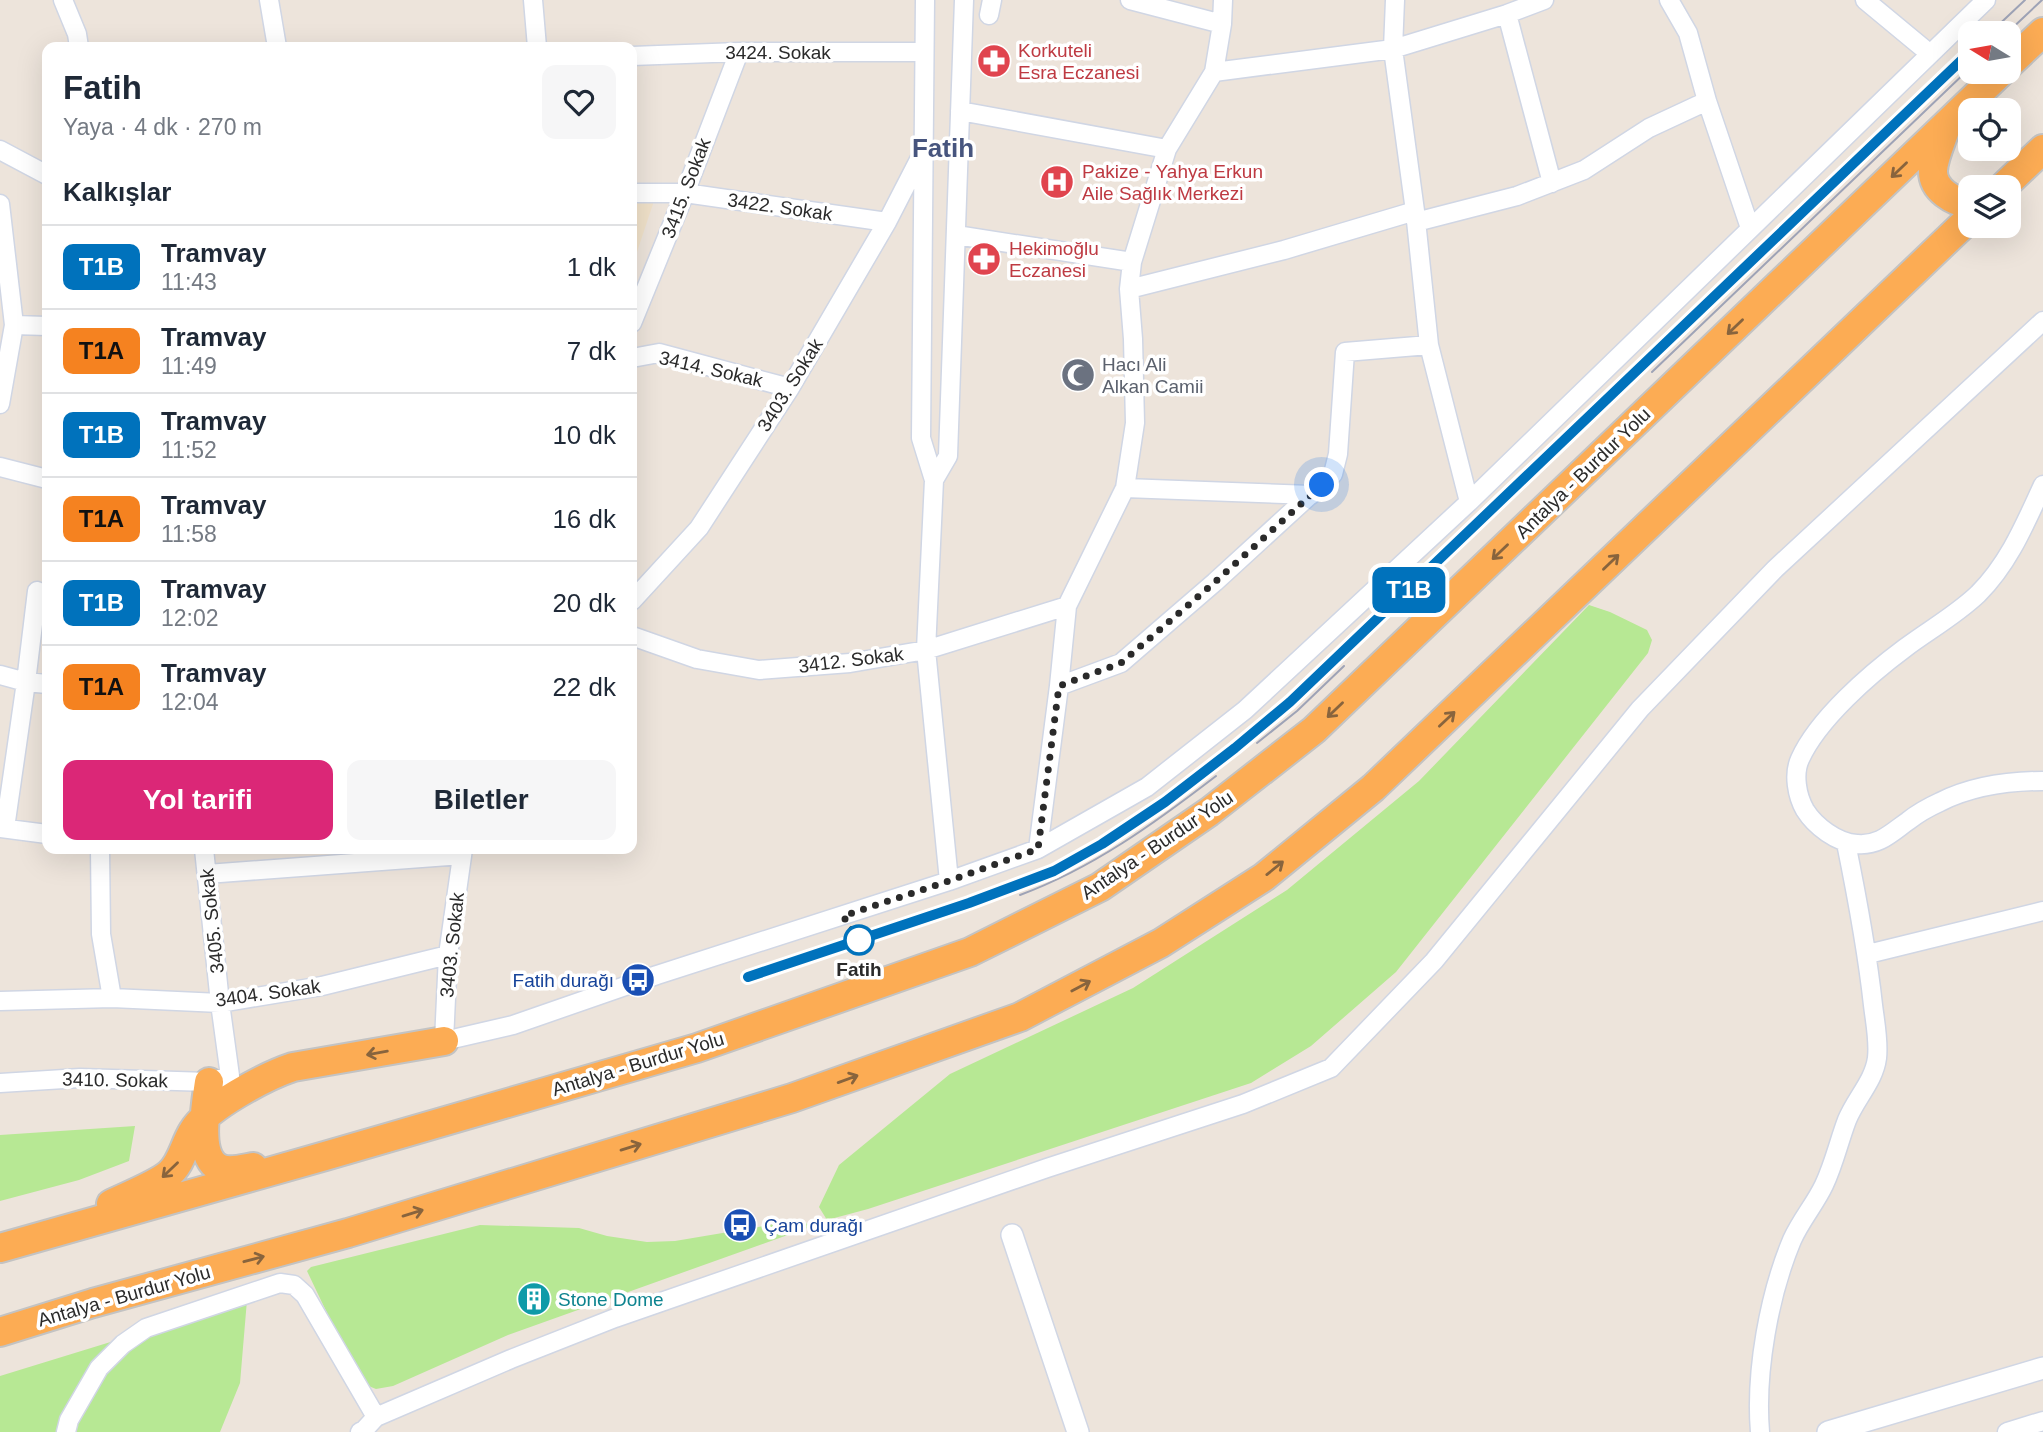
<!DOCTYPE html>
<html lang="tr">
<head>
<meta charset="utf-8">
<style>
  body { margin:0; font-family:Arial,sans-serif; background:#f6f6f7; color:#1f2937; height:100vh; display:flex; flex-direction:column; font-size:26px; white-space:nowrap }
  * { box-sizing:border-box; margin:0 }
  p { font-size:23px; color:#747a83 }
  .icon { flex:none; width:38px; height:38px; fill:none; stroke:currentColor; stroke-width:2; stroke-linecap:round; stroke-linejoin:round }
  .map { position:relative; flex:1; overflow:hidden }
  .details { position:absolute; left:42px; top:42px; width:595px; height:812px; display:flex; flex-direction:column; background:#fff; border-radius:14px; box-shadow:0 7px 28px #0002 }
  .details>* { flex:none }
  .badge { padding:0 14px; border-radius:10px; font-size:24px; line-height:46px }
  .needle { width:46px; rotate:281deg }
  .controls { position:absolute; left:1958px; top:21px; display:grid; gap:14px }
  .controls a { display:grid; place-items:center; width:63px; height:63px; border-radius:14px; background:#fff; box-shadow:0 7px 28px #0002; font-size:35px }
  .you { position:absolute; width:35px; height:35px; margin:-18px; border:5px solid #fff; border-radius:50%; background:#1a73e8; box-shadow:0 0 0 10px #1a73e833 }
  .map>.badge { position:absolute; translate:-50% -50%; box-shadow:0 0 0 4px #fff }
  h2 { padding:0 21px; font-size:26px; line-height:63px }
  .round { display:grid; place-items:center; flex:none; width:74px; height:74px; border-radius:14px; background:#f6f6f7 }
  .overview { display:flex; align-items:center; justify-content:space-between; height:119px; padding:0 21px }
  h1 { font-size:33px; font-weight:700; line-height:52px }
  .button { display:flex; gap:14px; margin-top:auto; padding:14px 21px }
  .button a { flex:1; height:80px; border-radius:14px; background:#db2777; color:#fff; font-size:28px; font-weight:700; line-height:80px; text-align:center }
  .button a+a { background:#f6f6f7; color:#1f2937 }
  ul { padding:0; list-style:none }
  li { display:flex; align-items:center; gap:21px; height:84px; padding:0 21px; border-top:2px solid #e0e1e3 }
  li div { flex:1 }
  li b { display:block; font-size:26px }
  li em { font-style:normal }
  li .badge { min-width:77px; font-weight:700; text-align:center }
  .map>svg:first-child { display:block }
</style>
</head>
<body>
<div class="map">
<svg width="2043" height="1432" viewBox="0 0 2043 1432">
  <rect width="100%" height="100%" fill="#ede4db"/>
  <path fill="#f0e1c9" d="M655 198 632 267V199Z"/>
  <path fill="#b7e894" d="M1589 605 1610 612 1647 630 1652 640 1648 653 1396 972 1311 1046 1251 1083 868 1209 827 1220 819 1207 839 1165 950 1074 1133 988 1287 890 1419 781Z
    M135 1126 129 1161 79 1180 0 1201V1135Z
    M799 1220 806 1223 810 1227 508 1335 393 1386 376 1389 366 1385 337 1334 307 1271 311 1267 480 1225 579 1228 607 1236 647 1242 675 1241Z
    M247 1300 240 1383 220 1432H0V1376Z"/>
  <g fill="none" stroke-linecap="round" stroke-linejoin="round">
    <g stroke="#d0d6e4" stroke-width="21">
      <path id="minor" d="M63 0 77 34 79 47
        M269 0 277 47
        M533 0 537 47
        M925 0 921 438 934 480 948 456 964 0
        M1130 0 1222 24
        M1395 0 1393 49 1415 211 1429 345 1469 502
        M1669 0 1688 33 1707 101 1750 228
        M1865 0 1929 53
        M1507 14 1552 183
        M989 15 992 0
        M632 56 739 52H924
        M1214 72 1393 49 1507 14 1544 0
        M960 111 1167 149
        M0 150 47 175
        M632 193H685L887 222
        M0 204 14 325 0 404
        M1416 222 1517 196 1584 170 1649 128 1707 101
        M956 235 1132 262
        M1129 289 1284 250 1415 211
        M632 323 685 193 739 52
        M14 325 47 326
        M632 358 659 353 790 388
        M0 467 47 479
        M934 480 926 650 949 881
        M2043 485C2025 524 2009 563 1978 594 1956 615 1929 630 1905 648 1870 674 1818 719 1800 759 1793 774 1797 796 1805 810 1815 826 1837 843 1857 844 1879 846 1891 833 1908 821 1918 813 1929 807 1940 802 1972 786 2007 781 2043 781
        M1125 488 1311 495
        M632 601 699 528 790 388 887 222 922 154
        M632 636 697 659 759 670 850 663 926 650 1067 606
        M0 675 26 682 47 684
        M1059 686 1121 663 1215 582 1333 474 1338 454 1345 352 1429 345
        M0 828 47 834
        M5 828 26 682 37 591
        M100 849 101 934 112 998
        M463 849 448 955 444 1041 513 1025 657 975 949 881 1038 849 1147 787 1245 710 1469 502 1986 0
        M1038 849 1059 686 1067 606 1125 488 1135 423 1133 339 1129 289 1132 262 1167 149 1214 72 1222 24 1223 0
        M207 874 462 855
        M1868 954 2043 911
        M0 1001 112 998 220 1003 322 986 448 955
        M0 1083 80 1078 209 1082 230 1076 220 1003 204 849
        M66 1432 69 1420 99 1368 123 1344 146 1328 280 1283 294 1285 305 1295 376 1417
        M360 1432 364 1430 376 1417 511 1359 615 1318 1047 1168 1243 1104 1331 1068 1434 961 1640 709 1775 569 2043 321
        M1760 1432C1755 1372 1769 1295 1792 1240 1801 1220 1815 1204 1824 1185 1834 1164 1839 1141 1847 1120 1856 1098 1874 1081 1877 1058 1879 1041 1875 1022 1873 1005 1867 950 1857 897 1846 843
        M2007 1432 2043 1421"/>
    </g>
    <g stroke="#d0d6e4" stroke-width="24">
      <path id="tertiary" d="M1012 1235 1078 1432
        M1828 1432 2043 1368"/>
    </g>
    <g stroke="#c3c3c3" stroke-width="32">
      <path id="trunk" d="M2009 64 2043 32
        M1946 127C1942 140 1934 156 1933 170 1932 190 1954 202 1970 204
        M2003 187 2043 149
        M209 1082C206 1102 196 1156 219 1168 229 1173 242 1169 253 1167
        M111 1204C127 1196 156 1185 169 1174 182 1163 184 1145 193 1131 207 1107 266 1076 293 1067L444 1041
        M0 1248 325 1156 697 1048 970 952 1100 887 1209 812 1314 730 2001 72
        M0 1332 93 1303 348 1233 792 1098 1020 1017 1161 943 1264 877 1373 788 1970 218"/>
    </g>
    <use href="#minor" stroke="#fff" stroke-width="18"/>
    <use href="#tertiary" stroke="#fff" stroke-width="21"/>
    <use href="#trunk" stroke="#fcac54" stroke-width="28"/>
    <path stroke="#9ea3b6" stroke-width="2" d="M1990 33 2025 0
      M2007 33 2042 0
      M1652 372 1970 68
      M1257 743 1297 711 1344 666
      M1020 895C1093 868 1155 823 1216 776
      M748 977 969 903 1054 871 1102 844 1165 802 1235 748 1290 702 1970 52"/>
  </g>
  <defs><path id="oneway-shaft" d="M-6 0H5M1.5-3L5.5 0L1.5 3" fill="none" stroke-width="1.6" stroke-linecap="round" stroke-linejoin="round" transform="scale(1.75)"/></defs>
  <g stroke="#88643d">
    <use href="#oneway-shaft" transform="translate(1899 170) rotate(136)"/>
    <use href="#oneway-shaft" transform="translate(1735 327) rotate(136)"/>
    <use href="#oneway-shaft" transform="translate(1500 552) rotate(136)"/>
    <use href="#oneway-shaft" transform="translate(1611 562) rotate(-44)"/>
    <use href="#oneway-shaft" transform="translate(1335 710) rotate(136)"/>
    <use href="#oneway-shaft" transform="translate(1447 719) rotate(-43)"/>
    <use href="#oneway-shaft" transform="translate(1275 868) rotate(-39)"/>
    <use href="#oneway-shaft" transform="translate(1081 986) rotate(-28)"/>
    <use href="#oneway-shaft" transform="translate(377 1053) rotate(170)"/>
    <use href="#oneway-shaft" transform="translate(848 1079) rotate(-20)"/>
    <use href="#oneway-shaft" transform="translate(631 1147) rotate(-17)"/>
    <use href="#oneway-shaft" transform="translate(170 1170) rotate(136)"/>
    <use href="#oneway-shaft" transform="translate(413 1213) rotate(-17)"/>
    <use href="#oneway-shaft" transform="translate(254 1259) rotate(-15)"/>
  </g>
  <g fill="none" stroke-linecap="round" stroke-linejoin="round">
    <g stroke="#fff" stroke-width="16">
      <path id="line" d="M748 977 969 903 1054 871 1102 844 1165 802 1235 748 1290 702 1970 52"/>
    </g>
    <use href="#line" stroke="#0072bc" stroke-width="10"/>
    <path stroke="#2a2a2a" stroke-width="7" stroke-dasharray="0 12.6" d="M859 940 843 916 949 881 1038 849 1059 686 1121 663 1215 582 1322 485"/>
  </g>
  <defs>
    <g id="pharmacy-disc" transform="scale(1.75)"><circle r="9.5" fill="#e0444e" stroke="#fff"/><path d="M-2-6h4v4h4v4h-4v4h-4v-4h-4v-4h4Z" fill="#fff"/></g>
    <g id="hospital-disc" transform="scale(1.75)"><circle r="9.5" fill="#e0444e" stroke="#fff"/><path d="M-5-5h3v3.5h4V-5h3V5h-3V1.5h-4V5h-3Z" fill="#fff"/></g>
    <g id="mosque-disc" transform="scale(1.75)"><circle r="9.5" fill="#6b7280" stroke="#fff"/><path d="M3.5-4.9A6 6 0 1 0 3.5 4.9A5 5 0 1 1 3.5-4.9Z" fill="#fff"/></g>
    <g id="bus-disc" transform="scale(1.75)"><circle r="9.5" fill="#1a4fb4" stroke="#fff"/><path d="M-5-6H5V4H4V6H2V4H-2V6H-4V4H-5ZM-3.5-4V0h7V-4ZM-3.5 1.2v1.5H-2V1.2ZM2 1.2v1.5H3.5V1.2Z" fill="#fff"/></g>
    <g id="building-disc" transform="scale(1.75)"><circle r="9.5" fill="#0f9aa8" stroke="#fff"/><path d="M-4-6H4V6H1V3H-1V6H-4ZM-2.5-4.3h1.7v1.8h-1.7ZM.8-4.3h1.7v1.8H.8ZM-2.5-1h1.7V.8h-1.7ZM.8-1h1.7V.8H.8Z" fill="#fff"/></g>
  </defs>
  <g fill-rule="evenodd">
    <use href="#pharmacy-disc" x="994" y="61"/>
    <use href="#hospital-disc" x="1057" y="182"/>
    <use href="#pharmacy-disc" x="984" y="259"/>
    <use href="#mosque-disc" x="1078" y="375"/>
    <use href="#bus-disc" x="638" y="980"/>
    <use href="#bus-disc" x="740" y="1225"/>
    <use href="#building-disc" x="534" y="1299"/>
  </g>
  <circle fill="#fff" stroke="#0072bc" stroke-width="3.5" cx="859" cy="940" r="14"/>
  <g text-anchor="middle" dominant-baseline="central" stroke-width="7" stroke-linejoin="round" paint-order="stroke">
    <g font-size="19" fill="#be3a42" stroke="#fff" text-anchor="start">
      <text x="1018" y="50">Korkuteli<tspan x="1018" dy="22">Esra Eczanesi</tspan></text>
      <text x="1082" y="171">Pakize - Yahya Erkun<tspan x="1082" dy="22">Aile Sağlık Merkezi</tspan></text>
      <text x="1009" y="248">Hekimoğlu<tspan x="1009" dy="22">Eczanesi</tspan></text>
    </g>
    <g font-size="19" fill="#2a2a2a" stroke="#fff">
      <text x="778" y="52">3424. Sokak</text>
      <text transform="translate(686 188) rotate(-69)">3415. Sokak</text>
      <text transform="translate(780 207) rotate(8)">3422. Sokak</text>
      <text transform="translate(711 369) rotate(13)">3414. Sokak</text>
      <text transform="translate(790 385) rotate(-58)">3403. Sokak</text>
      <text transform="translate(1583 473) rotate(-44)">Antalya - Burdur Yolu</text>
      <text transform="translate(851 660) rotate(-7)">3412. Sokak</text>
      <text transform="translate(1157 845) rotate(-34)">Antalya - Burdur Yolu</text>
      <text transform="translate(212 921) rotate(-96)">3405. Sokak</text>
      <text transform="translate(452 945) rotate(-84)">3403. Sokak</text>
      <text transform="translate(268 993) rotate(-8)">3404. Sokak</text>
      <text transform="translate(638 1064) rotate(-17)">Antalya - Burdur Yolu</text>
      <text transform="translate(115 1080) rotate(1)">3410. Sokak</text>
      <text transform="translate(124 1296) rotate(-16)">Antalya - Burdur Yolu</text>
    </g>
    <g font-size="19" fill="#5b616d" stroke="#fff" text-anchor="start">
      <text x="1102" y="364">Hacı Ali<tspan x="1102" dy="22">Alkan Camii</tspan></text>
    </g>
    <g font-size="19" font-weight="bold" fill="#2a2a2a" stroke="#fff">
      <text x="859" y="969">Fatih</text>
    </g>
    <g font-size="19" fill="#164399" stroke="#fff" text-anchor="end">
      <text x="614" y="980">Fatih durağı</text>
      <text x="764" y="1225" text-anchor="start">Çam durağı</text>
    </g>
    <g font-size="19" fill="#0d838f" stroke="#fff" text-anchor="start">
      <text x="558" y="1299">Stone Dome</text>
    </g>
    <g font-size="26" font-weight="bold" fill="#47557e" stroke="#fff">
      <text x="943" y="148">Fatih</text>
    </g>
  </g>
</svg>
<div class="controls">
<a><svg class="needle" viewBox="-14 -14 28 28"><path d="M0-13l5 13h-10z" fill="#e53935"/><path d="M0 13l5-13h-10z" fill="#747a83"/></svg></a>
<a><svg class="icon" aria-label="locate" viewBox="0 0 24 24"><circle cx="12" cy="12" r="6"/><path d="M12 2v4M12 18v4M2 12h4M18 12h4"/></svg></a>
<a><svg class="icon" aria-label="layers" viewBox="0 0 24 24"><path d="M12 4l9 5-9 5-9-5zM3 14l9 5 9-5"/></svg></a>
</div>
<div class="you" style="left:1322px;top:485px"></div>
<b class="badge" style="left:1409px;top:590px;background:#0072bc;color:#fff">T1B</b>
<section class="details">
<div class="overview"><div><h1>Fatih</h1><p>Yaya · 4 dk · 270 m</p></div><a class="round"><svg class="icon" aria-label="heart" viewBox="0 0 24 24"><path d="M12 20l-8-8c-3-5 5-10 8-4 3-6 11-1 8 4z"/></svg></a></div>
<h2>Kalkışlar</h2>
<ul>
<li><span class="badge" style="background:#0072bc;color:#fff">T1B</span><div><b>Tramvay</b><p>11:43</p></div><em>1 dk</em></li>
<li><span class="badge" style="background:#f58220;color:#111">T1A</span><div><b>Tramvay</b><p>11:49</p></div><em>7 dk</em></li>
<li><span class="badge" style="background:#0072bc;color:#fff">T1B</span><div><b>Tramvay</b><p>11:52</p></div><em>10 dk</em></li>
<li><span class="badge" style="background:#f58220;color:#111">T1A</span><div><b>Tramvay</b><p>11:58</p></div><em>16 dk</em></li>
<li><span class="badge" style="background:#0072bc;color:#fff">T1B</span><div><b>Tramvay</b><p>12:02</p></div><em>20 dk</em></li>
<li><span class="badge" style="background:#f58220;color:#111">T1A</span><div><b>Tramvay</b><p>12:04</p></div><em>22 dk</em></li>
</ul>
<div class="button"><a>Yol tarifi</a><a>Biletler</a></div>
</section>
</div>
</body>
</html>
